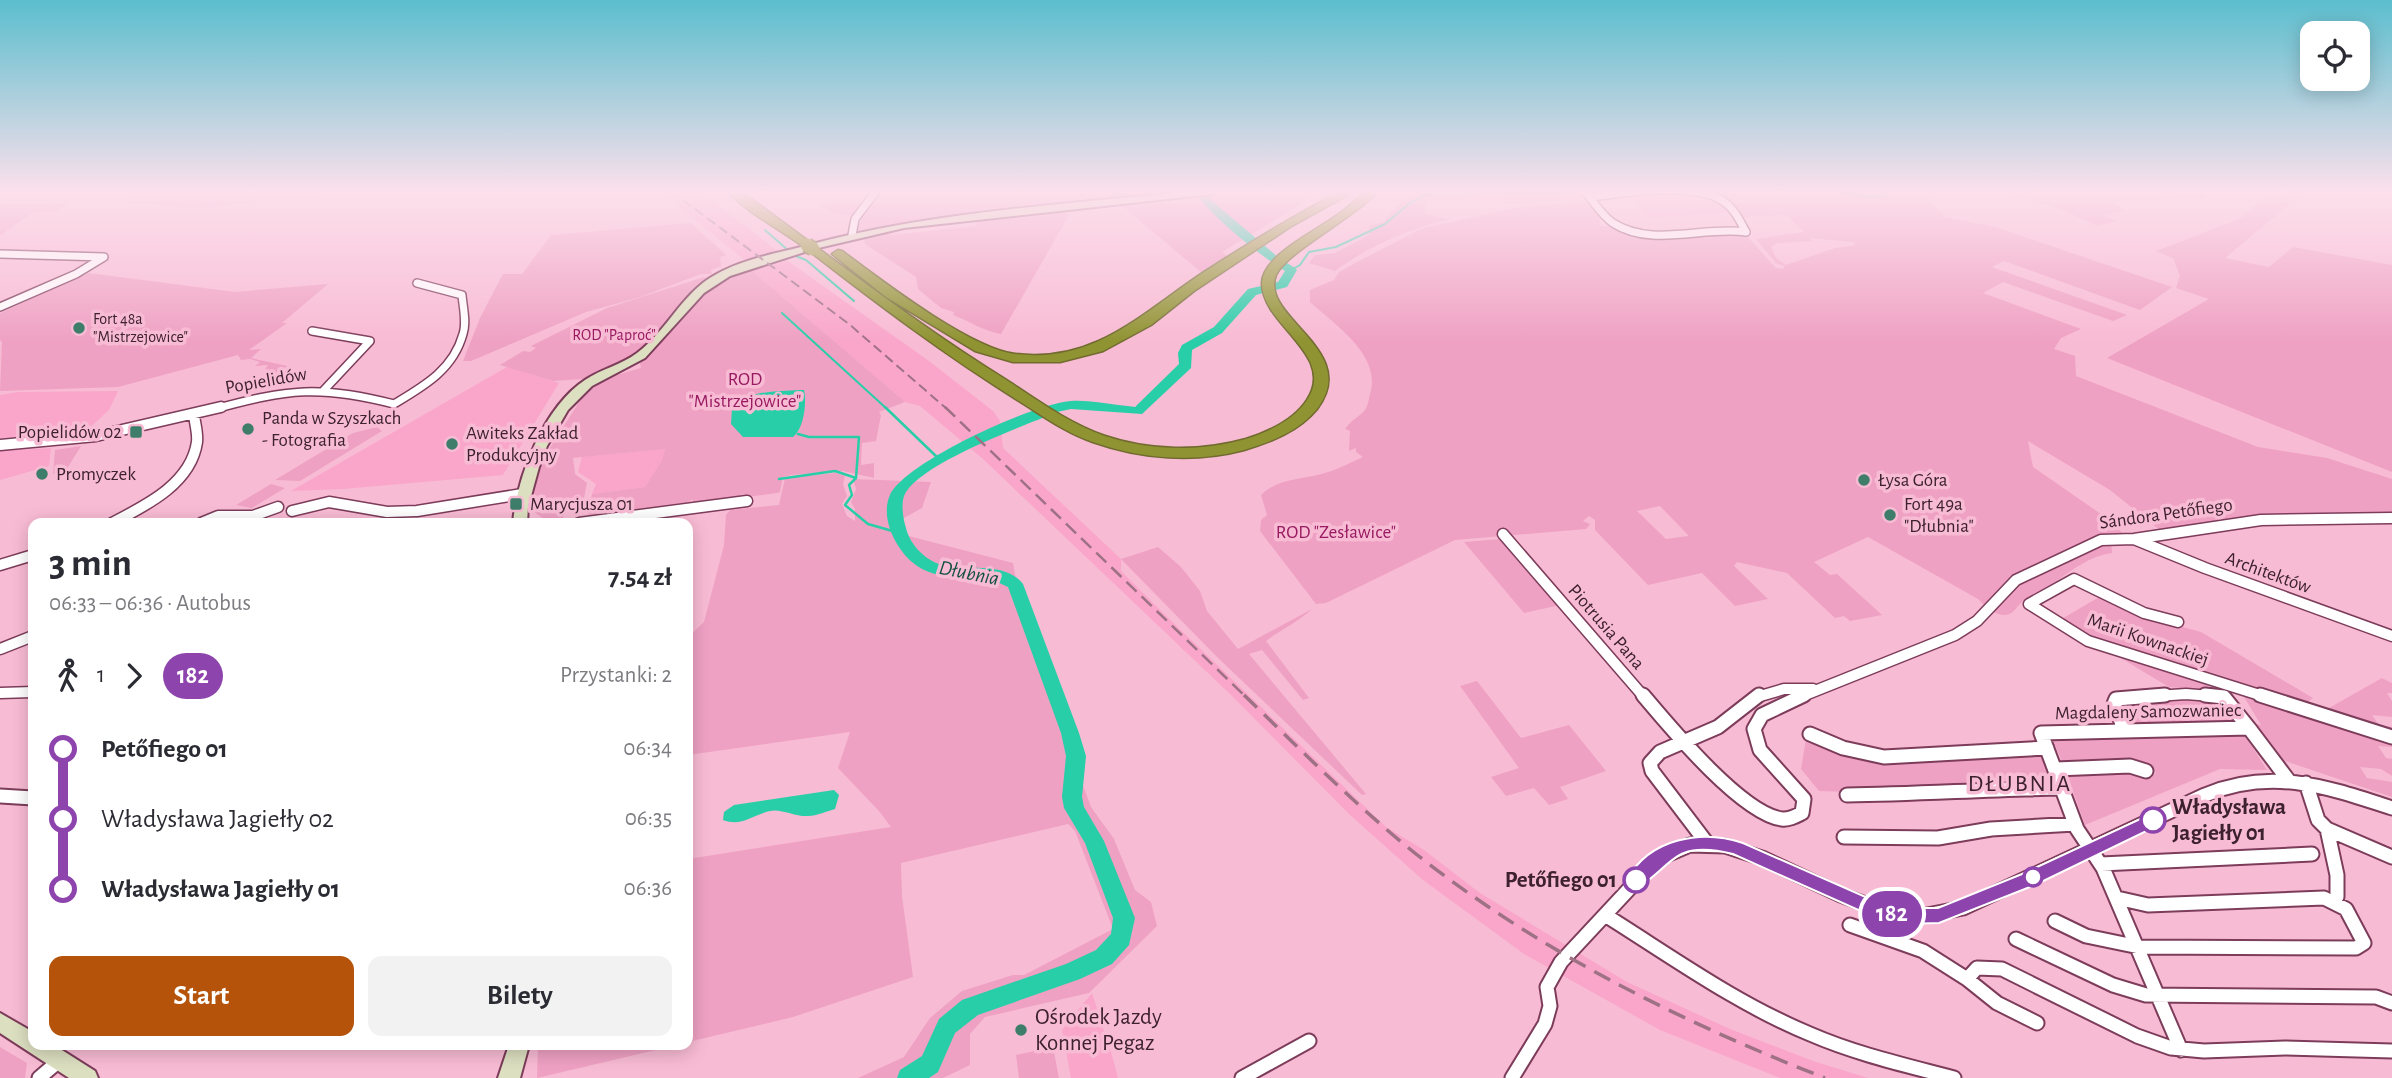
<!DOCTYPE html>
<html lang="pl">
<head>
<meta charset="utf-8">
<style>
  body { margin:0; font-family:"Alegreya Sans",sans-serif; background:#f2f2f3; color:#2b2b33; height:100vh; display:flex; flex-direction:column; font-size:26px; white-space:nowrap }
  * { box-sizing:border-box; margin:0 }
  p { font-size:23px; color:#7c7c81 }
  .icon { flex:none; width:38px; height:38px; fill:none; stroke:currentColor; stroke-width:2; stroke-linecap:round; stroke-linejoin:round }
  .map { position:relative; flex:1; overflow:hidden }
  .side { position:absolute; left:28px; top:518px; width:665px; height:532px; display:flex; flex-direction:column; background:#fff; border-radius:14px; box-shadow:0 4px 18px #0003 }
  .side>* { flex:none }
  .badge { padding:0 14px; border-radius:23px; font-size:24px; line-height:46px }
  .buttons { position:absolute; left:2300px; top:21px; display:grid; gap:14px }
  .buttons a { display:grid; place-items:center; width:70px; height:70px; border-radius:14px; background:#fff; box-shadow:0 4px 18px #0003; font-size:35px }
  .map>.badge { position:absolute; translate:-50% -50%; box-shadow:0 0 0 4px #fff }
  .legs { display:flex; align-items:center; gap:10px; height:77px; padding:0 21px; font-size:23px }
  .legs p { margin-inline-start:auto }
  .summary { display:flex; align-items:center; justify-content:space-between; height:119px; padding:0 21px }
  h1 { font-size:38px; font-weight:700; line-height:52px }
  .action { display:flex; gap:14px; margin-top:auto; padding:14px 21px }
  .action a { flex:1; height:80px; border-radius:14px; background:#b45309; color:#fff; font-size:28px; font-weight:700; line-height:80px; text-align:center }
  .action a+a { background:#f2f2f3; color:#2b2b33 }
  ul { padding:0 21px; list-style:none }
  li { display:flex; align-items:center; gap:24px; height:70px; font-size:26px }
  li i { display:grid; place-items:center; width:10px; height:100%; margin:0 9px; background:currentColor }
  li i::after { content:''; width:18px; height:18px; margin:-9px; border:5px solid; border-radius:50%; background:#fff }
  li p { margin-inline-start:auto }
  li:first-child i { background:linear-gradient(#0000 50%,currentColor 0) }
  li:last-child i { background:linear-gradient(currentColor 50%,#0000 0) }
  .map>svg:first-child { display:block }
</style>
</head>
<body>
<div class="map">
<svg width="2392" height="1078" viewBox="0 0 2392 1078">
  <rect width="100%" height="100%" fill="#f8bbd4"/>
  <path fill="#f9a6ca" d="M137 191H326L322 197 195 208 117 202Z
    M655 191H700L780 253 747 262 668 198Z
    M1665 193 1671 195H1702L1723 205 1733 213 1651 217 1624 195Z
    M785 259 929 361 993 411 1000 421 1003 448 1121 559V571L1162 612 1386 827 1424 850 1480 893 1627 982 1730 1029 1813 1061 1868 1078H1780L1660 1030 1524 954 1423 880 1350 815 1230 694 983 459 920 406 905 402 749 268Z
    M507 367 559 383 503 475 343 489 291 491Z
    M118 391 109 410 85 432 0 438V395L18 392Z
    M51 448 49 466 0 480V451Z
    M665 449 662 460 645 487 592 494 596 484 578 472 582 457Z
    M1092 993 1113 1059 1118 1078H1071L1062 1030Z"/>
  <path fill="#efa1c3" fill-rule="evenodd" d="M878 191H1178L1179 192 856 230Z
    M1271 191H1315L1318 194 1222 252 1227 256 1201 272 1122 206Z
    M1447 191H1580L1586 196 1543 203 1505 204 1498 198 1426 202 1424 214 1449 219C1408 229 1369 246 1335 271L1309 263 1315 255 1335 253 1369 235V226L1384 222C1399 197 1420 193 1447 191Z
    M1673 191H1843L1868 196 1884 195 1885 191H2197L2209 198 2113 202 2124 211 2102 215 2117 221 2098 226 2058 208 2008 195H1935L1927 199 1944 217 1995 227 2172 287 2140 310 2004 261 1992 267 2127 315 2113 321 2003 282 1983 293 2081 329 2061 338 2054 349 2075 356 2076 376 2258 447 2327 458 2392 479V512L2240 519 2161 531 2110 490 2028 441 2033 467 2098 512 2126 536 2111 539 2112 553C2090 556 2072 570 2055 582 2044 590 2032 594 2022 602 2016 607 2014 614 2006 615 1994 615 1986 607 1978 599L1868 537 1814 562 1830 575 1837 574 1882 615 1850 621 1844 616 1835 618 1787 573 1737 562 1734 566 1768 599 1735 606 1702 573 1648 585 1595 530V520L1589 516 1583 521 1590 524 1586 529 1455 540 1326 603 1316 604 1260 531 1261 520 1267 515 1261 495C1279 477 1305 480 1328 472 1341 468 1351 462 1363 457L1356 452V448L1349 451 1350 431 1345 429C1351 420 1359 417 1365 410 1368 406 1369 398 1370 394 1382 355 1335 325 1310 302V290L1334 280 1339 272 1355 263 1421 229 1513 208 1588 201 1605 219H1600V226H1616L1642 237 1745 234 1776 268 1783 269 1785 266 1776 263 1756 239 1804 232 1787 215 1752 216 1741 219 1722 198ZM1810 238 1853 242 1855 245 1835 248 1786 265 1776 258 1771 247 1777 243 1812 241ZM1660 506 1688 535V536L1666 539 1637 511Z
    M2274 191H2305L2225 258 2269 267 2293 247 2392 265V472L2107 358 2209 299 2176 288 2180 276 2173 258 2156 251 2239 219Z
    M865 201 857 215C840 216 831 213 818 204Z
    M68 203 56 211 33 212 0 236V204Z
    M1064 210 1069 215 1001 334C983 331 969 321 953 315L954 312 941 308 918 289 916 277 865 244 864 236 889 231 891 235 977 226 976 219Z
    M691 223 726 255 720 257 721 266 711 270 712 274H701L640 297 586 312 471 361H463L480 318 503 274H522L551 235Z
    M749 268 905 402 879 412 881 415 876 441 862 443 861 465 874 463V478L843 471 791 475 783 477 780 492 777 493 747 497 742 494 737 498 693 503V499L689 502 588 515 592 494 645 487 662 460 665 449 573 458 575 474 587 483 583 503 566 506 562 521 550 523 534 512 524 511 542 460 583 396 606 378 641 368 640 363 716 281Z
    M89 273 235 292 328 284 282 323H287L249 350 261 349 251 358 287 366 279 373 265 369 268 365 255 366 260 362 250 359 241 360 238 355 118 387 0 391 2 342 0 340V313Z
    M704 277 708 279 639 352 582 379 553 381 500 365 523 351 530 352 536 348 531 346 607 308Z
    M377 427 382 431 300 481 275 480 353 433Z
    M81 446 65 472 53 474 55 450Z
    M836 473 845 476 843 484 847 496 842 504 847 516 855 521V509L851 502 856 489 853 479 931 482 922 508 902 519 901 534 1013 563 1024 626 1091 807 1114 839 1135 890 1151 902 1157 926 1089 993 985 1017 970 1034V1065L943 1078H858L904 1057 930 1018 962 991 1013 975H1024L1113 929 1075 831 1068 824 901 863 902 896 913 977 793 1017 688 1042V859L891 827 879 811 838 768 850 732 688 755V637L704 622 724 545 726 515 730 510 779 505 785 478Z
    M271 484 285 488 252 508 236 505Z
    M1501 539 1560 605 1524 613 1464 542Z
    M1158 547 1181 567 1200 591 1207 611 1238 649 1312 609C1298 622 1282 629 1266 641L1309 698 1303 700 1262 650 1249 654 1366 794 1362 795 1217 657 1121 559Z
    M2101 596 2139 615 2201 632 2313 698 2303 706 2083 635 2058 621Z
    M2120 655 2206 683 2210 691 2169 687 2119 657Z
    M2382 678 2392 683V693H2387L2392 701V717L2372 715 2379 725 2392 727V734L2334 716 2329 708Z
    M1477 681 1521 738 1569 725 1606 771 1560 787 1568 799 1549 805 1534 788 1506 796 1491 777 1519 768 1460 686Z
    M2241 692 2392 741V747L2378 746 2386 758 2392 759V776L2381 769 2360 767 2367 778 2392 782V797L2279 759 2252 723 2261 725Z
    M2172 696 2220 702 2233 723 2129 725 2119 702Z
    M2236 731 2246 737 2267 770 2220 769 2085 825 2066 772 2133 769 2139 776 2151 778 2156 773 2153 767 2130 764H2063L2051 736Z
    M1806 739 1867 758 2033 751 2044 755 2056 782 1877 792 1862 786 1850 792 1819 791 1801 769Z
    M538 1045H677L537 1078Z
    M0 1047 27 1063 25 1078H0Z
    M1053 1047 1059 1078H1019L1016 1055Z"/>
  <path fill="#28cea8" d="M800 390H804C807 402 804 429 793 437H743L731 424 732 409C748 389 776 392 800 390Z
    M834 790 839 795 835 809C827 811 817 816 808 816 796 817 780 808 770 811 752 815 742 827 723 820L724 812 734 805Z"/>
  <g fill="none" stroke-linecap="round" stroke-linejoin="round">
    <path stroke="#28cea8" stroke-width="2" d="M1810 191H1828
      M1839 191 1869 197 1887 195V191
      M765 230 789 251
      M793 255 806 260 854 301
      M1291 270 1300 265 1309 252 1336 247 1385 224 1410 203 1427 194 1580 192
      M782 313 887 409"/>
    <path stroke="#28cea8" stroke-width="2.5" d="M885 407 939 459
      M798 434 809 437H859L856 478 849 485 852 495 845 505 868 524 896 532
      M779 479 835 471 856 478"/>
    <path fill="#28cea8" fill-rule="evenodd" d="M1194 191H1204L1211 200 1279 258 1295 268 1297 270 1287 287 1256 295 1222 333 1192 350 1191 368 1142 414 1071 409 1057 412C1024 426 917 464 904 496 901 505 903 519 906 528 910 545 925 560 942 565 967 571 1005 561 1023 584L1079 733 1086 756 1082 797 1084 807 1104 841 1135 918 1129 945 1112 964 1080 979 978 1015 955 1033 938 1072 929 1078H897L900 1070 922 1056 939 1019 962 1000 1066 964 1096 950 1111 934 1113 918 1085 843 1064 808 1062 797 1066 756 1061 733 1008 587C978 570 939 586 912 562 895 547 880 517 890 495 905 462 1035 403 1071 401 1091 400 1114 405 1135 407L1179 364 1178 353 1182 345 1214 327 1248 289 1278 282 1285 271C1257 253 1213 218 1194 191Z"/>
    <g stroke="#7c3c5a" stroke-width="10">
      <path id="street-far2" d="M1584 191C1594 201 1601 215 1613 223 1652 248 1703 226 1746 232
        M1591 197C1625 193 1693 181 1723 201 1734 208 1740 221 1746 232
        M852 235 855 219 876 191
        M0 254 104 257 76 274 0 307
        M312 331 370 341 324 390
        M215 409C288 389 320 385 394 404 424 386 453 370 463 334 467 323 463 307 462 295L417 283"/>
    </g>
    <g stroke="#7c3c5a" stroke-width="13">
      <path id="street-far1" d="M0 445 96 436 221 407
        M292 511 329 502 387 512 417 511 522 494
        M112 523C145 506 191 484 197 442 198 433 195 424 194 415
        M201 523 218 516H253L278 507
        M579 523 747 501
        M1503 534 1644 697
        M2134 539 2205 568 2392 636
        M0 565 33 555
        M2178 622 2144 613 2074 579 2029 604 2088 641 2266 697
        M0 649 33 636
        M0 693 33 692
        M1757 697 1784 689H1813
        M1800 697 1955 635 1977 621 2016 580 2101 540 2134 539 2261 520 2392 518
        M2141 697 2186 694 2224 697"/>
    </g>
    <g stroke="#7c3c5a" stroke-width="17">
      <path id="street" d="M1643 695C1670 727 1742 814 1782 819 1789 820 1796 816 1802 813L1804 799 1760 750 1754 729 1762 715 1804 695
        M2205 695 2224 697 2249 728
        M2260 695 2392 737
        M2125 731 2114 704 2116 699 2165 695
        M1810 734 1843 748 1884 757 2047 748
        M2056 769 2130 766 2146 771
        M2306 783 2318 820 2327 829 2392 857
        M1847 795C1919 794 1991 789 2063 788
        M0 796 33 798
        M2327 829 2337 875V897
        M1844 837 1938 838 1991 829 2075 824
        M1706 842 1652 771 1650 763 1660 752 1718 727 1759 695
        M2101 864 2312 854
        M1605 915C1672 957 1737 1004 1810 1034 1856 1054 1905 1065 1954 1078
        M2055 921 2086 936 2139 947 2356 948 2364 943 2346 909 2324 898 2148 905 2117 898
        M1850 925 1923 951 1967 979 1997 1003 2037 1023
        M2016 939 2113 985 2146 995 2376 997 2392 1003
        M1967 979 1977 968 2002 969 2137 1036 2171 1048 2204 1051 2285 1048 2392 1051
        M2181 1050 2103 868 2077 829 2041 733 2249 728 2289 781
        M39 1078 60 1060
        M1242 1078 1309 1041
        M1512 1078 1545 1024 1550 1006 1547 987 1561 962 1657 859 1690 845 1725 846 1762 858 1841 895 1881 910 1922 916 1963 908 2205 795C2272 767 2327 787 2392 808"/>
    </g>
    <g stroke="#7c3c5a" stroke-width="4">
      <path id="secondary" d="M1190 191H1218L1213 194 904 228 814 249 730 276 704 293 645 358 592 386 568 410 547 446 539 467 528 507 527 523H513C517 476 544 407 585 380 601 369 621 365 637 353 667 331 682 293 715 275 741 260 773 254 801 247 927 212 1060 205 1190 191Z
        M0 1013 33 1032V1045H54L95 1071 98 1078H69L0 1033Z
        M509 1045H529L520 1078H498Z"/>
    </g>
    <g stroke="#726b30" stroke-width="3">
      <path id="highway" d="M727 191H740C829 255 914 323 1008 381 1038 401 1070 424 1105 436 1149 451 1200 452 1246 439 1268 432 1294 420 1307 400 1337 355 1263 326 1262 284 1261 257 1314 232 1333 218 1345 210 1355 201 1366 191H1378C1356 217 1285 253 1276 275 1259 318 1362 350 1317 409 1299 431 1271 442 1244 450 1195 463 1141 459 1093 442 1066 433 1043 416 1019 401 945 355 876 303 808 250 783 231 749 214 727 191Z
        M1341 191H1355L1290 227 1194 291 1151 325 1103 351 1060 362H1013L975 351 886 297 832 254 838 250 842 251C881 280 969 348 1015 354 1095 364 1142 313 1204 272 1249 243 1293 216 1341 191Z"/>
    </g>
    <use href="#street-far2" stroke="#fff" stroke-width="7"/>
    <use href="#street-far1" stroke="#fff" stroke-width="10"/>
    <use href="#street" stroke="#fff" stroke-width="13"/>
    <use href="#secondary" fill="#dddfc1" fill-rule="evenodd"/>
    <use href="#highway" fill="#8f9331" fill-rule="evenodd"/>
    <path stroke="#9e7185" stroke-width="2" stroke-dasharray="10 5" stroke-linecap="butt" d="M671 191 849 324 947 409"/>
    <path stroke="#9e7185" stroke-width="2.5" stroke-dasharray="14 7" stroke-linecap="butt" d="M945 407 1246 697"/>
    <path stroke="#9e7185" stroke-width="3.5" stroke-dasharray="18 10" stroke-linecap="butt" d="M1244 695C1300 749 1355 805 1416 854 1539 951 1679 1021 1825 1078"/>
    <g stroke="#726b30" stroke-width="16" stroke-linecap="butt">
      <path id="highway-bridge" d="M807 245 813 249"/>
    </g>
    <use href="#highway-bridge" stroke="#8f9331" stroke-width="13"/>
  </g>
  <linearGradient id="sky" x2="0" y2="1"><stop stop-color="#5bbece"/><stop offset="0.56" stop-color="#fce0ec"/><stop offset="1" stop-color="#fce0ec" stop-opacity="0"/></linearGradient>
  <rect width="2392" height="342" fill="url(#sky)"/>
  <path fill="#8e44ad" stroke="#fff" stroke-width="2" d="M2153 813 2159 815 2162 820 2159 825 2035 885 1939 923 1905 924 1874 917 1733 854C1717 850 1699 847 1684 853 1666 859 1646 891 1630 886L1627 880C1649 838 1702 829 1743 843L1877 902 1905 908H1938L2022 874Z"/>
  <g fill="#3e7d6a" stroke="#f8bbd4" stroke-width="2.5">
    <circle cx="79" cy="328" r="7"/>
    <circle cx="248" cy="429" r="7"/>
    <rect x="129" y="425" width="14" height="14" rx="3.5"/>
    <circle cx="452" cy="444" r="7"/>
    <circle cx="42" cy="474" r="7"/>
    <circle cx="1864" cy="480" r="7"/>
    <rect x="509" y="497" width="14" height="14" rx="3.5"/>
    <circle cx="1890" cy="515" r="7"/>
    <circle cx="1021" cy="1030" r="7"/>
  </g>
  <g fill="#fff" stroke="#8e44ad" stroke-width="3.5">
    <circle cx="2153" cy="820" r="12"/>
    <circle cx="2033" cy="877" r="9"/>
    <circle cx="1636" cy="880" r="12"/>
  </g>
  <g text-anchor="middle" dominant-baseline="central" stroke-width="7" stroke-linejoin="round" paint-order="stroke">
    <g font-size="16" fill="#3d212e" stroke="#f8bbd4" text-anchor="start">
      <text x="93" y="319">Fort 48a<tspan x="93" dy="18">"Mistrzejowice"</tspan></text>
    </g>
    <g font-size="16" fill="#981b62" stroke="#f8bbd4">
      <text x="614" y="335">ROD "Paproć"</text>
    </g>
    <g font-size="19" fill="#981b62" stroke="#f8bbd4">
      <text x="745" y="379">ROD<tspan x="745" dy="22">"Mistrzejowice"</tspan></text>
      <text x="1336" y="532">ROD "Zesławice"</text>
    </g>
    <g font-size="19" fill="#3d212e" stroke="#f8bbd4">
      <text transform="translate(266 381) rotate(-10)">Popielidów</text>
      <text transform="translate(2166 514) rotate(-8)">Sándora Petőfiego</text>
      <text transform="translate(2268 573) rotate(20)">Architektów</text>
      <text transform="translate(1606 627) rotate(49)">Piotrusia Pana</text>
      <text transform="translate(2148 640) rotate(19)">Marii Kownackiej</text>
      <text transform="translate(2148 712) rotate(-1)">Magdaleny Samozwaniec</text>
    </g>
    <g font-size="19" fill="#3d212e" stroke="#f8bbd4" text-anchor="start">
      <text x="262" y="418">Panda w Szyszkach<tspan x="262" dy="22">- Fotografia</tspan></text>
      <text x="122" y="432" text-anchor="end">Popielidów 02</text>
      <text x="466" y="433">Awiteks Zakład<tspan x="466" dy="22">Produkcyjny</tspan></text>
      <text x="56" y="474">Promyczek</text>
      <text x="1878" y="480">Łysa Góra</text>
      <text x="530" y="504">Marycjusza 01</text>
      <text x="1904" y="504">Fort 49a<tspan x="1904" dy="22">"Dłubnia"</tspan></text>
    </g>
    <g font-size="21" font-style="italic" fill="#125141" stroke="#f8bbd4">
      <text transform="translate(969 573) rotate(11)">Dłubnia</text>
    </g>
    <g font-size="23" font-weight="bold" fill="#3d212e" stroke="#f8bbd4" text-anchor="start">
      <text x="2172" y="807">Władysława<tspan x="2172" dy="26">Jagiełły 01</tspan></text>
      <text x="1617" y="880" text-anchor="end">Petőfiego 01</text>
    </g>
    <g font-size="23" fill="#3d212e" stroke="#f8bbd4" text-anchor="start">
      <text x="1035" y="1017">Ośrodek Jazdy<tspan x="1035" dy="26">Konnej Pegaz</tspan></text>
    </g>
    <g font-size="24" letter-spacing="2" fill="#3d212e" stroke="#f8bbd4">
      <text x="2020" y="784">DŁUBNIA</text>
    </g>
  </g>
</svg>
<div class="buttons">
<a><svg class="icon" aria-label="locate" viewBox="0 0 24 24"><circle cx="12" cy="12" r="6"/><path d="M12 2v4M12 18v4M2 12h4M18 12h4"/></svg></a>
</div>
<b class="badge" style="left:1892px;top:914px;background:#8e44ad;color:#fff">182</b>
<section class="side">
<div class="summary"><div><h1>3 min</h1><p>06:33 – 06:36 · Autobus</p></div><b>7.54 zł</b></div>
<div class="legs"><svg class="icon" aria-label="walk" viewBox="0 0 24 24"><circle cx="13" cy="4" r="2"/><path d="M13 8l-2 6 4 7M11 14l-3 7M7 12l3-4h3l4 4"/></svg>1<svg class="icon" aria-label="forward" viewBox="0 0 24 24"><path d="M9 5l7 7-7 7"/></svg><b class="badge" style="background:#8e44ad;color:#fff">182</b><p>Przystanki: 2</p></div>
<ul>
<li><i style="color:#8e44ad"></i><b>Petőfiego 01</b><p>06:34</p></li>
<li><i style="color:#8e44ad"></i><span>Władysława Jagiełły 02</span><p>06:35</p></li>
<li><i style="color:#8e44ad"></i><b>Władysława Jagiełły 01</b><p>06:36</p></li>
</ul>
<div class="action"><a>Start</a><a>Bilety</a></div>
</section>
</div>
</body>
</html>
